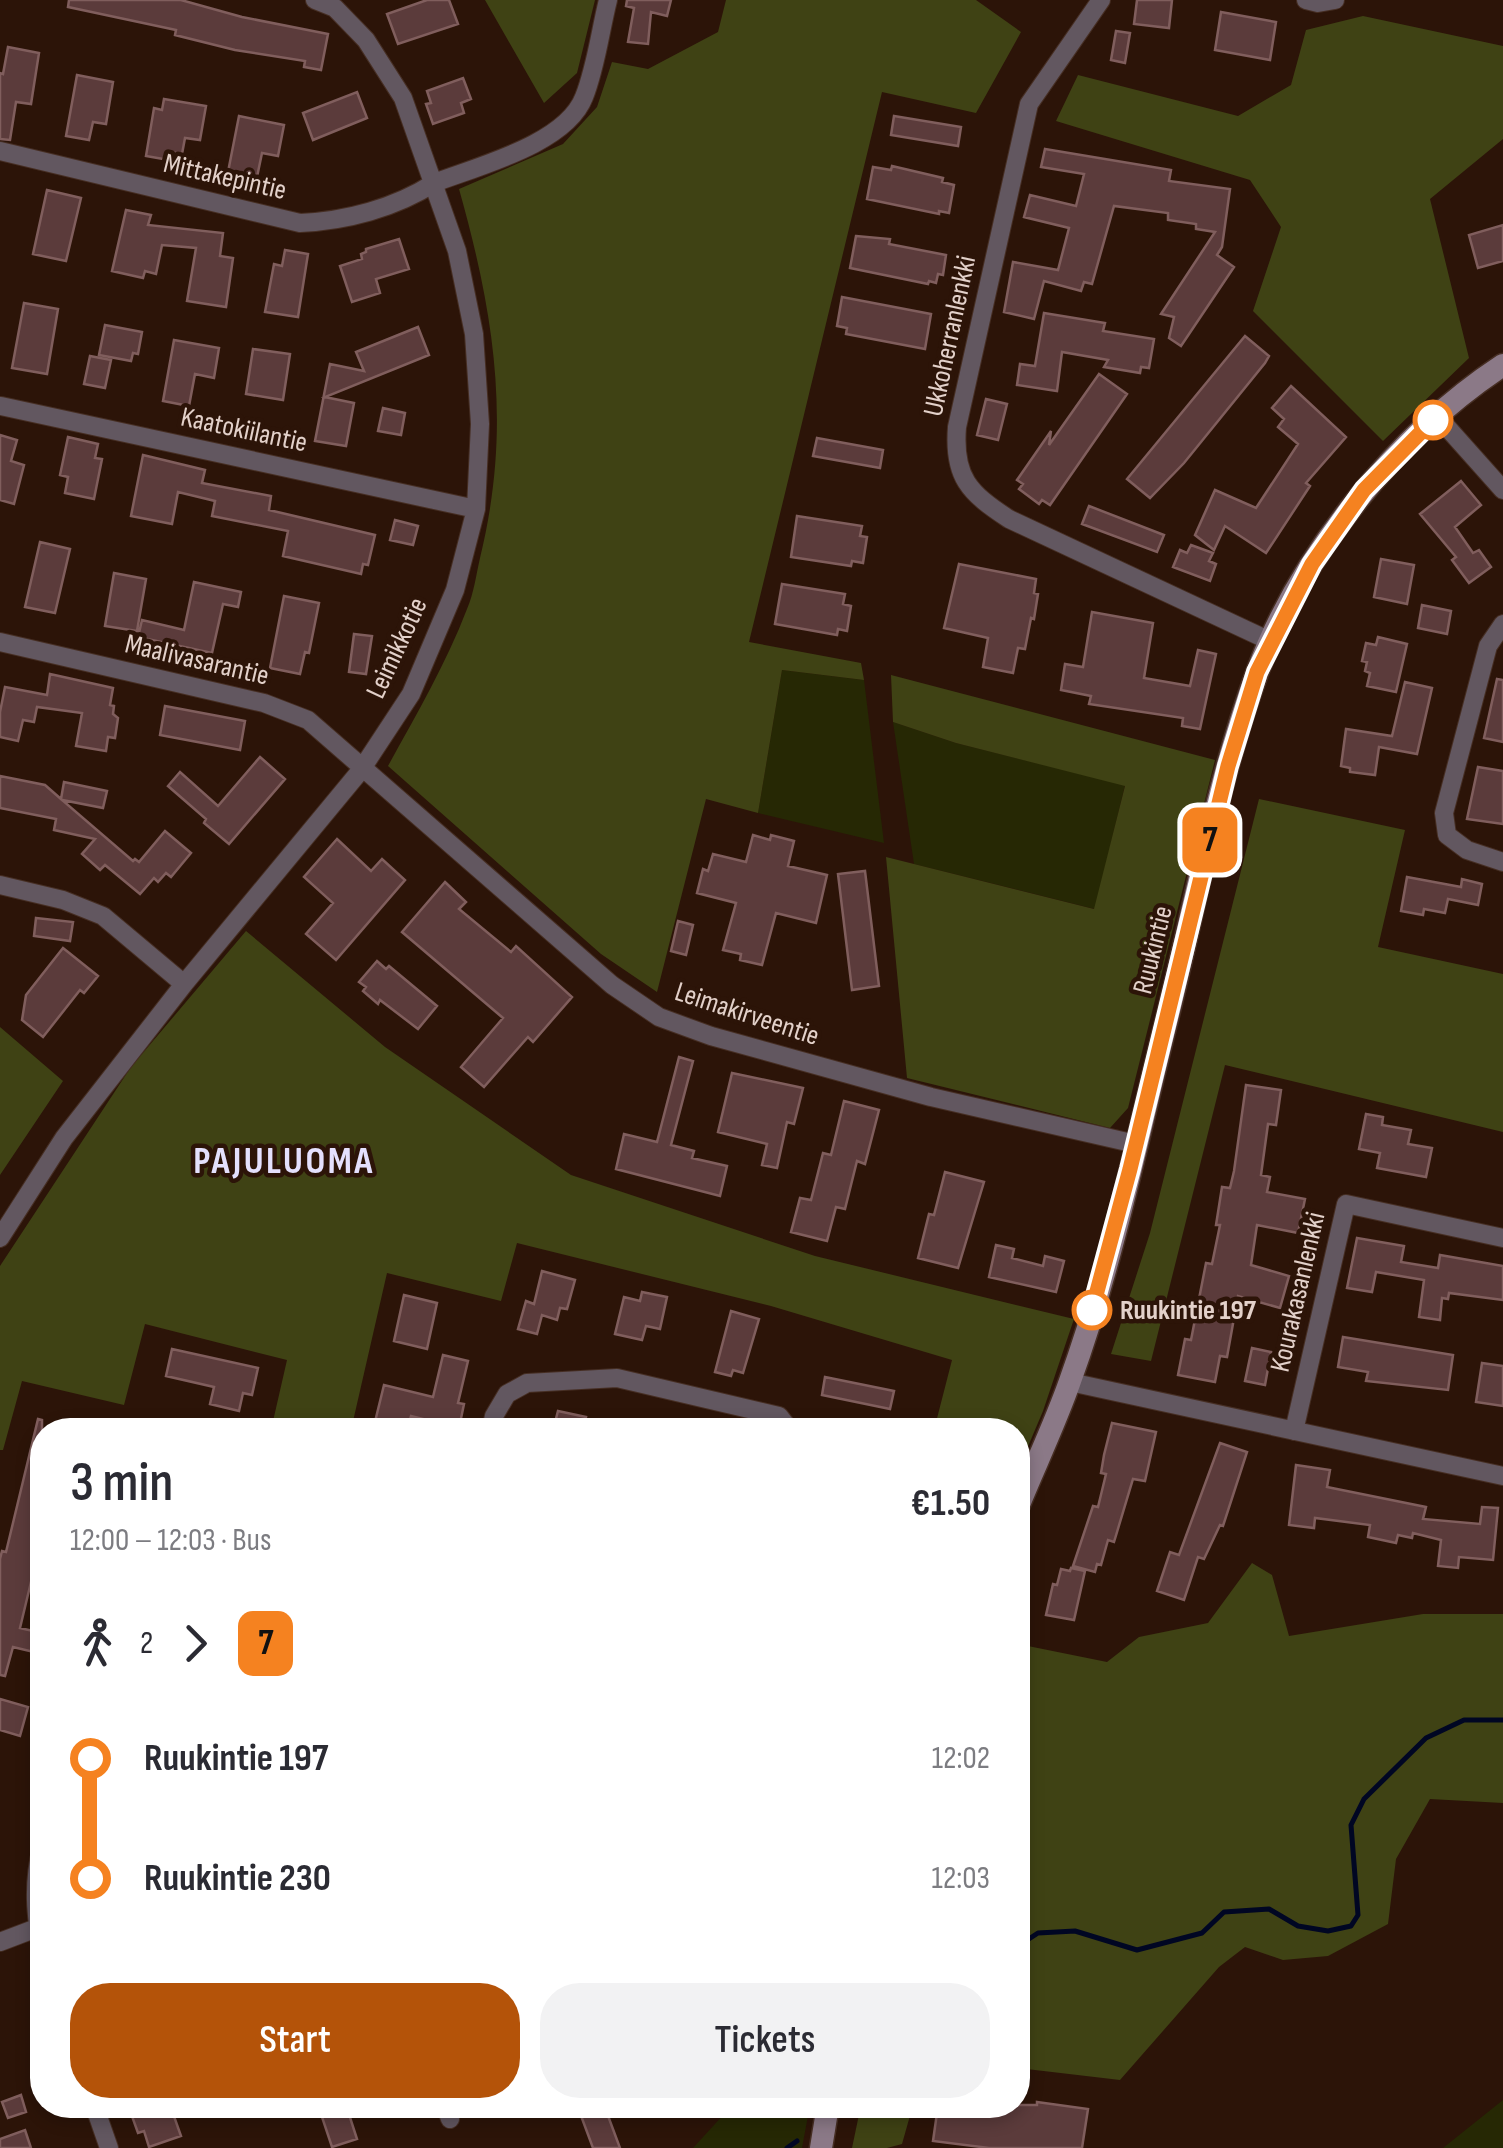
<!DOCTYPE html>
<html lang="en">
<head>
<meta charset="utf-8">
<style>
  body { margin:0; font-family:"Sofia Sans Condensed",sans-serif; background:#f2f2f3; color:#2b2b33; height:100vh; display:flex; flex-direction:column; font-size:38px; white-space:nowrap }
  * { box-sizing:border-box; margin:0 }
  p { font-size:32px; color:#7c7c81 }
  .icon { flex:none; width:55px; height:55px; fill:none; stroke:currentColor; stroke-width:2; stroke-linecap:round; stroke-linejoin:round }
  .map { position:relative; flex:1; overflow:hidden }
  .panel { position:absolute; left:30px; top:1418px; width:1000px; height:700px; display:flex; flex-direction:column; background:#fff; border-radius:40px; box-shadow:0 5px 15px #0003 }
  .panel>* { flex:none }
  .badge { padding:0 20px; border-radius:15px; font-size:35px; line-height:65px }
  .map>.badge { position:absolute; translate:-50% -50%; box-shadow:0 0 0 5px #fff }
  .legs { display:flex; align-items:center; gap:15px; height:110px; padding:0 40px; font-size:32px }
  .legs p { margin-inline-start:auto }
  .headline { display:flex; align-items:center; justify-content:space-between; height:170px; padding:0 40px }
  h1 { font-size:55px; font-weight:600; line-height:75px }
  .action { display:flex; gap:20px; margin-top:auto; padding:20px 40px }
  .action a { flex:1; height:115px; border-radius:40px; background:#b45309; color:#fff; font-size:40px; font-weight:600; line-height:115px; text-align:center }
  .action a+a { background:#f2f2f3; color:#2b2b33 }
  ul { padding:0 40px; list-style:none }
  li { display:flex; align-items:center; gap:35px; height:120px; font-size:38px }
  li i { display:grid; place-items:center; width:15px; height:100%; margin:0 12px; background:currentColor }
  li i::after { content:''; width:25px; height:25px; margin:-12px; border:8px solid; border-radius:50%; background:#fff }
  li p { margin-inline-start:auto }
  li:first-child i { background:linear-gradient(#0000 50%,currentColor 0) }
  li:last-child i { background:linear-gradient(currentColor 50%,#0000 0) }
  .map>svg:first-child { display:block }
</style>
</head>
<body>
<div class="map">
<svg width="1503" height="2148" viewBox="0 0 1503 2148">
  <rect width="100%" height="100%" fill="#2c1408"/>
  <path fill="#262804" d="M782 670 864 680 884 843 758 813Z
    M893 722 956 743 1125 785 1095 909 914 864Z
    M1503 2100V2148H1443Z
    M771 2105H810L802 2148H693L725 2113Z"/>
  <path fill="#3f4214" d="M485 0H595L577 73 544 103Z
    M726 0H976L1021 32 976 113 882 92 749 642 861 663 864 680 782 670 758 813 706 799 657 992 601 954 388 766C416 715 446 664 467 609 474 593 476 575 480 558 512 427 495 317 459 189L563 144 597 107 612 62 648 69 718 32Z
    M1363 16 1503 46V139L1430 199 1469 358 1383 441 1253 311 1281 227 1250 180 1056 121 1078 75 1238 116 1291 85 1306 30Z
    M891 675 1215 760 1128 1108 1110 1128 907 1078 886 857 1094 909 1125 786 956 743 893 722Z
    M1259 799 1405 830 1378 947 1503 974V1132L1225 1065 1151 1361 1111 1354 1150 1233Z
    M246 931 385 1047 571 1175 815 1256 1074 1319 1043 1411 1018 1470V1430H934L952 1360 771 1306 517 1243 501 1301 387 1273 351 1430H271L287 1360 145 1324 124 1405 22 1381 3 1450H0V1266L131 1067Z
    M0 1027 63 1081 0 1175Z
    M1252 1563 1272 1575 1289 1636 1423 1614H1503V1803L1430 1799 1396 1859 1388 1924 1328 1956 1283 1960 1245 1947 1219 1967 1120 2080 1018 2068V1644L1107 1662 1139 1637 1208 1623Z
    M861 2105H913L902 2144 887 2148H852Z"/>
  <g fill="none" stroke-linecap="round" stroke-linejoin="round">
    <path stroke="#000623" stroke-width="5" d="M1018 1946 1038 1933 1075 1931 1137 1950 1202 1933 1224 1912 1269 1909 1298 1926 1328 1931 1351 1926 1358 1915 1351 1825 1364 1799 1426 1738 1464 1720H1503
      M787 2148 797 2141"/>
  </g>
  <path fill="#5b3b3b" stroke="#805e5d" stroke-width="2.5" d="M69 0H181L242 17 328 34 321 70 304 67 305 61 235 50 175 35 176 30 68 7Z
    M427 0H449L458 24 398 44 387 14Z
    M627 0H671L667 16 651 12 648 44 628 42 634 8 626 6Z
    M1137 0H1172L1169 28 1134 24Z
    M1221 12 1276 22 1270 60 1215 50Z
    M1116 31 1130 33 1125 63 1111 60Z
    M8 47 39 53 31 104 16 102 10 140 0 139V73L3 74Z
    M77 75 113 82 106 124 93 122 89 140 66 136Z
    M463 78 471 99 461 103 464 113 433 124 426 104 431 103 427 91Z
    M357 92 367 118 313 140 303 113Z
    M164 99 206 106 200 140 185 138 182 154 170 152 169 160 146 156 154 108 162 110Z
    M239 116 284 125 278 156 262 153 257 177 228 172Z
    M894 116 961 127 958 146 891 135Z
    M1045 149 1171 170 1169 181 1230 189 1222 247 1217 255 1234 267 1181 346 1169 338 1174 317 1161 314 1215 232 1196 229V224L1168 220V213L1114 206 1092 284 1084 282 1081 291 1044 281 1034 319 1004 312 1013 262 1058 270 1069 228 1024 217 1030 195 1076 206 1084 174 1041 167Z
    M892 166 943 178 942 182 954 185 949 213 939 211V214L867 199 873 167 891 170Z
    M47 190 81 198 66 261 33 254Z
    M126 210 151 215 148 225 223 233 220 256 233 258 226 307 187 301 196 248 162 245 156 274 145 271 143 278 112 271Z
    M1503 225V261L1478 268 1469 235Z
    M856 236 890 239 889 244 946 255 943 275 938 274 936 283 929 281 928 284 850 268Z
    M399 239 409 269 376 279 380 293 352 302 340 266 362 259 361 254 366 252V249Z
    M285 250 308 254 298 317 265 312 274 264 282 266Z
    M842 297 931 314 925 349 846 334 847 328 837 326Z
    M24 303 58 309 47 374 12 368Z
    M1044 313 1105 323 1103 331 1154 339 1149 368 1141 367 1140 373 1104 367 1108 360 1062 352 1057 391 1017 385 1020 364 1035 366Z
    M105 325 142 332 138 354 133 353 131 361 99 355Z
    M418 327 429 355 325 397 354 403 346 446 315 441 330 364 364 371 356 352Z
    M1245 336 1269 356 1265 363 1184 463 1150 498 1127 479Z
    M174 340 219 348 214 378 195 374 189 406 163 401Z
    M253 349 290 354 283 400 246 394Z
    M90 356 111 360 105 388 84 384Z
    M1099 374 1127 394 1050 505 1042 500 1039 504 1019 489 1023 484 1017 480 1051 431 1049 445Z
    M1291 386 1346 437 1306 483 1310 486 1266 553 1225 526 1214 550 1195 535 1215 490 1256 508 1298 444 1278 427 1284 419 1272 408Z
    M986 399 1007 404 998 440 977 435Z
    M383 408 405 413 401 435 378 431Z
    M0 435 17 440 11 461 24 465 14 504 0 500Z
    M68 437 98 444 95 458 102 459 94 499 65 493 68 477 60 475Z
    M817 438 883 450 880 468 813 456Z
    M143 455 205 470 202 483 271 496 269 510 375 535 368 565 363 564 361 574 283 556 288 531 212 516 215 501 178 492 172 524 131 516Z
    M1461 481 1481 505 1455 527 1473 553 1479 550 1491 567 1469 583 1452 560 1456 557 1420 514Z
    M1089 506 1164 535 1157 552 1082 524Z
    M797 516 862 526 860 536 867 537 863 563 852 561 851 566 791 557Z
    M395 520 418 526 413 545 390 540Z
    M40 542 70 549 55 613 25 607Z
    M1191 545 1213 553 1209 561 1216 564 1210 581 1173 567 1180 550 1187 553Z
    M1381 559 1414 565 1407 604 1374 597Z
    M959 564 1036 579 1034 593 1038 594 1034 619 1031 618 1025 649 1018 648 1013 673 983 667 988 638 944 628Z
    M114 573 146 579 137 631 105 626Z
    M194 582 241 592 238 607 223 604 212 653 138 637 142 620 184 630Z
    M782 584 845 594 843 604 851 606 847 631 838 629 837 635 775 624Z
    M284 596 319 603 309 653 305 652 300 674 270 668Z
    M1422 605 1451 611 1447 634 1418 628Z
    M1092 612 1153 623 1144 678 1190 686 1198 650 1216 654 1200 729 1182 726 1183 718 1089 704 1091 696 1061 690 1065 664 1083 667Z
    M354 634 372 636 366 674 349 672Z
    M1378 637 1407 644 1396 692 1367 686 1370 673 1365 671 1367 662 1362 661 1366 643 1376 645Z
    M50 674 113 688 110 705 114 706 113 714 118 718 115 738 108 737 106 751 76 746 82 713 37 707 34 722 23 720 18 741 0 737V712L5 687 47 695Z
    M1497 679 1503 680V742L1484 738Z
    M1405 682 1432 688 1417 754 1379 747 1375 775 1350 772V768L1341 766 1346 729 1392 736Z
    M165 706 245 721 240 750 160 735Z
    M260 757 285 779 229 844 204 823 206 819 168 786 180 772 218 806Z
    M1478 767 1503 771V824L1467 819Z
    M0 776 45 785 61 799 64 782 107 791 103 808 62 800 133 861 135 859 139 862 165 831 191 853 171 877 166 873 158 882 154 878 140 894 105 865 100 870 82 854 95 839 54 830 56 819 0 808Z
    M753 835 770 840 771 835 794 841 788 866 827 875 816 923 776 913 762 965 740 960 741 954 723 950 736 903 697 893 703 869 708 871 713 854 746 862Z
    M337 839 371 871 382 859 405 880 336 960 306 934 333 903 304 877Z
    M865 871 879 986 852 990 838 874Z
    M1407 877 1461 887 1462 879 1482 884 1478 905 1448 899 1445 913 1424 909 1423 915 1401 911Z
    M445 882 466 902 459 909 511 952 516 946 572 997 533 1042 528 1037 484 1087 461 1067 503 1018 402 932Z
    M36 918 73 922 70 941 34 936Z
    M678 921 693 925 686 955 671 951Z
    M63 948 98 976 84 993 80 990 43 1037 22 1020 26 995Z
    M377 961 386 969 389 966 437 1006 418 1029 380 1000 378 1004 363 991 366 987 359 982Z
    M679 1057 693 1061 671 1145 694 1151 692 1158 727 1166 720 1196 616 1169 624 1134 657 1142Z
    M732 1073 803 1088 794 1124 787 1122 777 1168 762 1165 767 1144 718 1132Z
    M1246 1085 1281 1090 1276 1125 1268 1124 1261 1175 1270 1177 1267 1192 1305 1199 1298 1233 1257 1225 1251 1265 1289 1276 1280 1308 1238 1296 1227 1357 1220 1356 1215 1382 1178 1375 1185 1339 1191 1340 1206 1263 1212 1264 1220 1225H1216L1222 1187 1230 1188 1234 1171Z
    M844 1101 879 1110 865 1164 857 1161 845 1209 836 1207 827 1241 791 1232 800 1198 811 1200 823 1153 831 1155Z
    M1366 1114 1383 1117 1382 1125 1411 1130 1408 1144 1432 1148 1426 1177 1377 1168 1380 1153 1359 1149Z
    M945 1172 984 1182 958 1268 918 1258 929 1214 934 1215Z
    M1357 1238 1404 1246 1401 1262 1438 1268 1440 1255 1503 1266V1300L1449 1293 1448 1299 1442 1298 1440 1320 1419 1317 1424 1280 1376 1272 1372 1292 1347 1288Z
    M996 1245 1014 1249 1012 1258 1043 1266 1045 1256 1064 1261 1056 1292 989 1277Z
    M542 1271 575 1280 567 1309 560 1308 557 1320 542 1315 537 1334 518 1329 526 1301 534 1304Z
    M642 1292 667 1297 660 1329 646 1326 642 1340 615 1334 624 1297 640 1301Z
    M404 1295 437 1303 427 1349 394 1341Z
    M731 1311 759 1319 743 1373 733 1370 731 1376 715 1372Z
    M1343 1337 1453 1355 1448 1390 1366 1381 1368 1372 1338 1367Z
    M1252 1348 1271 1352 1265 1385 1245 1381Z
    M172 1349 258 1368 252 1395 243 1393 239 1411 210 1404 214 1387 166 1376Z
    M443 1355 468 1361 458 1403 464 1404 459 1428 411 1416 407 1430H373L384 1385 433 1397Z
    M1482 1363 1503 1366V1406L1476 1402Z
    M825 1377 894 1391 890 1409 822 1395Z
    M558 1411 586 1417 583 1430H553Z
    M38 1419 42 1420V1536L20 1628 42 1633V1654L13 1647 5 1676 0 1675V1559L2 1551 6 1552Z
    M1112 1423 1156 1432 1145 1481 1133 1479 1114 1542 1108 1540 1101 1565 1097 1564 1095 1572 1073 1566 1093 1506 1098 1507 1106 1474 1101 1473 1104 1455Z
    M1220 1443 1247 1452 1223 1526 1220 1525 1204 1559 1198 1557 1184 1600 1157 1591 1170 1552 1179 1555Z
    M1296 1465 1330 1470 1327 1487 1426 1507 1423 1519 1480 1524 1482 1507 1498 1508 1493 1560 1459 1557 1458 1568 1438 1566 1441 1540 1413 1533 1412 1538 1398 1535 1396 1543 1368 1537 1370 1525 1315 1518 1314 1528 1289 1525Z
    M1071 1568 1085 1571 1074 1620 1046 1615 1053 1584 1057 1585 1061 1569 1070 1571Z
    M0 1699 28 1707 20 1736 0 1730Z
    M21 2095 26 2112 8 2118 2 2102Z
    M1037 2102 1088 2109 1082 2148H989L933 2141 938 2106 958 2109V2105H1037Z
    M128 2105H170L181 2136 149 2147 144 2131 138 2133Z
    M318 2105H346L357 2139 332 2147Z
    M604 2105 620 2148H593L580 2113Z
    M25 2130 31 2148H0V2139Z"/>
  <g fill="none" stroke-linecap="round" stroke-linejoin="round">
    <g stroke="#462e23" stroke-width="20">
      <path id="street" d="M1101 0 1029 104 957 427C953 477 969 493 1009 519L1270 641
        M1306 0 1318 3 1335 0
        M0 151 300 223C346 221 395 208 434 183 478 166 566 144 584 97 596 67 600 32 608 0
        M1 406 476 509
        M1437 416 1503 490
        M1503 624 1488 646 1444 813 1447 835 1467 850 1503 862
        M0 642 264 703 308 720 612 985 659 1017 711 1036 931 1097 1136 1144
        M0 885 63 900 103 916 184 984
        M0 1238 64 1138 184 984 361 770 411 694 455 590 476 509 480 424 474 334 457 251 403 98 366 40 335 8 315 0
        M1070 1382 1503 1476
        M491 1430 494 1416 507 1394 527 1383 617 1378 779 1416 790 1430
        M1294 1431 1346 1204 1503 1238
        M42 1847C32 1886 36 1915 42 1954
        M0 1942 42 1926
        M94 2105 109 2148
        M445 2105 450 2119"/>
    </g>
    <g stroke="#462e23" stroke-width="25">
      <path id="secondary" d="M1018 1507C1035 1465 1055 1424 1070 1381 1111 1268 1135 1148 1164 1031 1194 912 1215 788 1257 673 1300 555 1398 434 1503 365
        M821 2148 828 2105"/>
    </g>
    <use href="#street" stroke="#625760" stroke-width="18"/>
    <use href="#secondary" stroke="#8b7987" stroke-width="22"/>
  </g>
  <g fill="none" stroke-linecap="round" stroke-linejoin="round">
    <g stroke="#fff" stroke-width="22">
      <path id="line-1" d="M1092 1310 1130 1169 1228 766 1257 672 1312 564 1364 490 1433 420"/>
    </g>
    <use href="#line-1" stroke="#f58220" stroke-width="15"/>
  </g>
  <g fill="#fff" stroke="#f58220" stroke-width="5">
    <circle cx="1433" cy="420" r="18"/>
    <circle cx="1092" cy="1310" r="18"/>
  </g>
  <g text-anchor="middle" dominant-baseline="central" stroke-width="9" stroke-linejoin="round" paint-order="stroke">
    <g font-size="28" fill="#e3d1ca" stroke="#2c1408">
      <text transform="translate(225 177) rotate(13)">Mittakepintie</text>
      <text transform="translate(950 336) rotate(-78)">Ukkoherranlenkki</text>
      <text transform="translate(244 430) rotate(12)">Kaatokiilantie</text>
      <text transform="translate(397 648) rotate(-65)">Leimikkotie</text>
      <text transform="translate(197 660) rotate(13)">Maalivasarantie</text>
      <text transform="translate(1153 950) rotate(-76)">Ruukintie</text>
      <text transform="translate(747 1014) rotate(18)">Leimakirveentie</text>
      <text transform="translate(1298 1292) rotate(-77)">Kourakasanlenkki</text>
    </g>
    <g font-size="28" font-weight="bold" fill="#e3d1ca" stroke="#2c1408" text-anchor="start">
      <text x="1120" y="1310">Ruukintie 197</text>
    </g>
    <g font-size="38" font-weight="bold" letter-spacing="2.5" fill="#e4e0fd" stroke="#2c1408">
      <text x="284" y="1161">PAJULUOMA</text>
    </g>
  </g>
</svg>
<b class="badge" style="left:1210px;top:840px;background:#f58220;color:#111">7</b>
<section class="panel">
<div class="headline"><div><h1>3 min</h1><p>12:00 – 12:03 · Bus</p></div><b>€1.50</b></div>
<div class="legs"><svg class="icon" aria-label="walk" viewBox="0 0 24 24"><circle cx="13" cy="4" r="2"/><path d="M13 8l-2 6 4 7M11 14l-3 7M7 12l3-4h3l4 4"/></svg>2<svg class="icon" aria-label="forward" viewBox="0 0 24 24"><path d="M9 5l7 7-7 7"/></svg><b class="badge" style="background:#f58220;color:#111">7</b></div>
<ul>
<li><i style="color:#f58220"></i><b>Ruukintie 197</b><p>12:02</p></li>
<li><i style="color:#f58220"></i><b>Ruukintie 230</b><p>12:03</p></li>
</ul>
<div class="action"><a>Start</a><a>Tickets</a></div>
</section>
</div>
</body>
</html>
